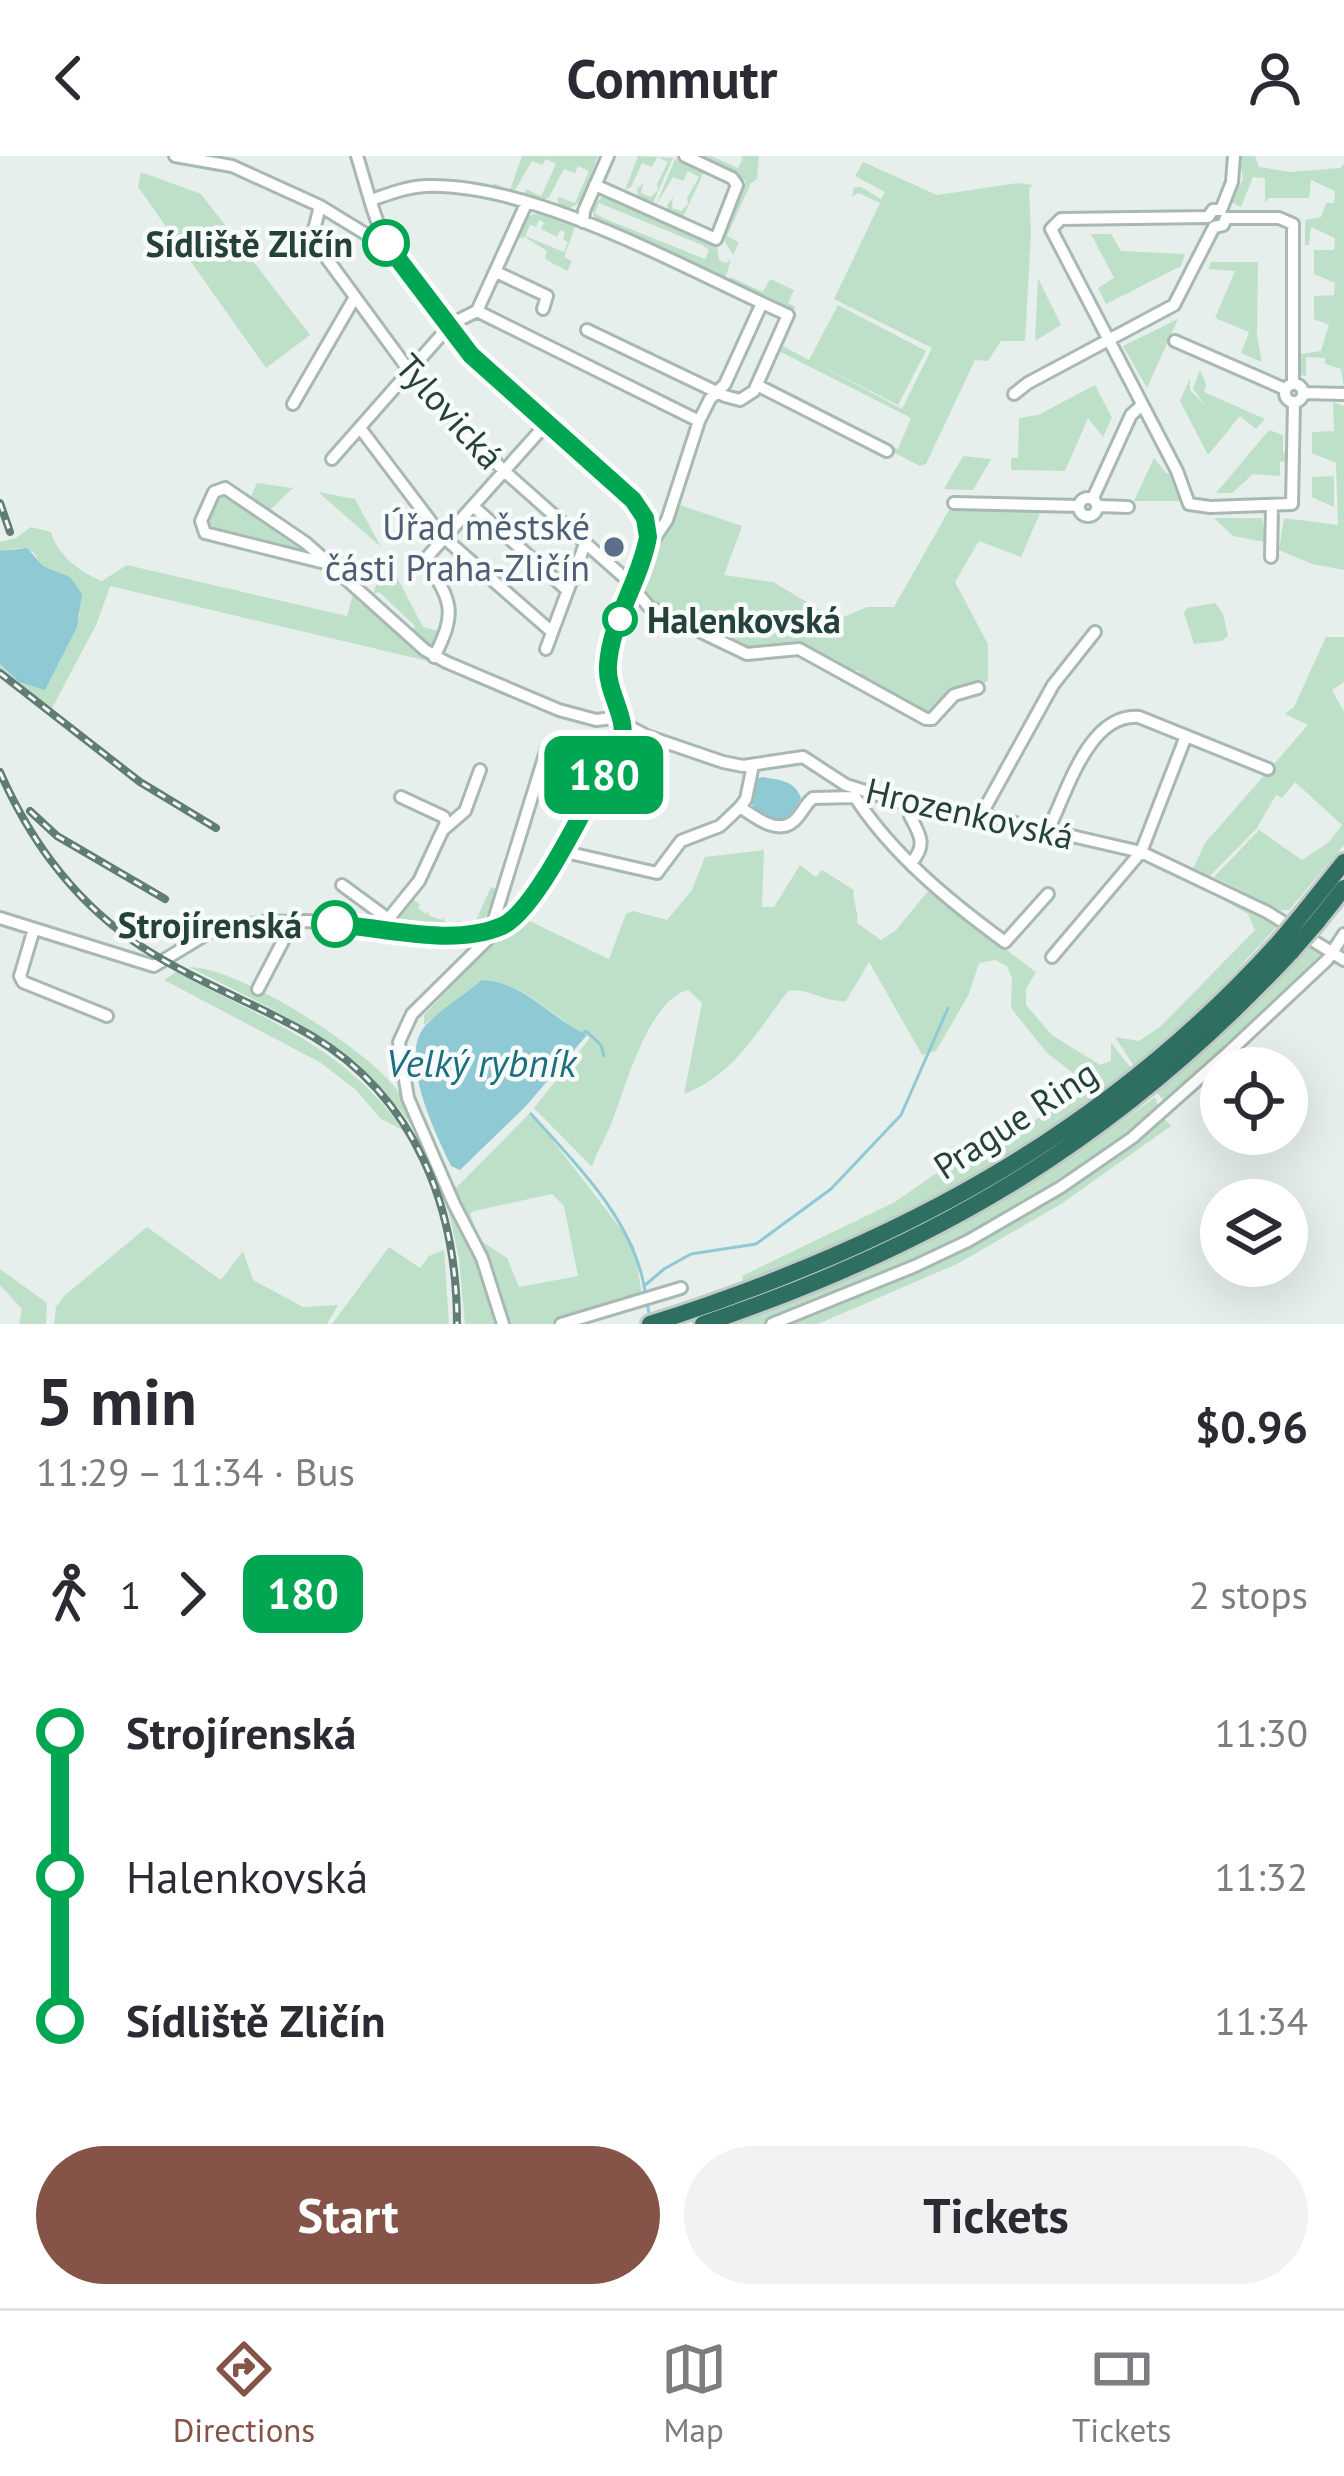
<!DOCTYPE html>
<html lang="en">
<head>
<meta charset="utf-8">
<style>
  body { margin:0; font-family:"PT Sans",sans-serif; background:#f2f2f3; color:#2b2b33; height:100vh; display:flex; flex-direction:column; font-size:45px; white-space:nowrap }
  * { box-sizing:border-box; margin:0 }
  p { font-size:39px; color:#7c7c81 }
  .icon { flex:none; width:66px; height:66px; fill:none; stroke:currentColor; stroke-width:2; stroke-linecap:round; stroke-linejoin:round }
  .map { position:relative; height:1168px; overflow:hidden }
  .side { display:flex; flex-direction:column; background:#fff; flex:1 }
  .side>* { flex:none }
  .badge { padding:0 24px; border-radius:18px; font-size:42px; line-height:78px }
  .buttons { position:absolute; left:1200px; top:891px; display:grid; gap:24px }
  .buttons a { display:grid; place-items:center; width:108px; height:108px; border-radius:50%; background:#fff; box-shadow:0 12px 48px #0002; font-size:60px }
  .map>.badge { position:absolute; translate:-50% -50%; box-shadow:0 0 0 6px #fff }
  .legs { display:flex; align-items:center; gap:18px; height:132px; padding:0 36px; font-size:39px }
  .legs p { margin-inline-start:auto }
  .headline { display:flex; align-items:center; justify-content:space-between; height:204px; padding:0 36px }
  h1 { font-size:66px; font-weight:700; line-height:90px }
  .cta { display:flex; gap:24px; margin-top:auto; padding:24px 36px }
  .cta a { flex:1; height:138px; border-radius:72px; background:#855347; color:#fff; font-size:48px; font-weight:700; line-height:138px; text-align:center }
  .cta a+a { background:#f2f2f3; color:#2b2b33 }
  ul { padding:0 36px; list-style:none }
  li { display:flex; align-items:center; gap:42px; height:144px; font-size:45px }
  li i { display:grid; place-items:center; width:18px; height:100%; margin:0 15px; background:currentColor }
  li i::after { content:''; width:30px; height:30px; margin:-15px; border:9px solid; border-radius:50%; background:#fff }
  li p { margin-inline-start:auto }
  li:first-child i { background:linear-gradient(#0000 50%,currentColor 0) }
  li:last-child i { background:linear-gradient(currentColor 50%,#0000 0) }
  header { display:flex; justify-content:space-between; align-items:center; height:156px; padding:0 36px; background:#fff; font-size:54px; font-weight:700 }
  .tabs { display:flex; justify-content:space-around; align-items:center; height:168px; border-top:3px solid #e1e1e2; background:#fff; font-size:33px; color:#7c7c81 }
  .tabs a { display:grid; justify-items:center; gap:6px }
  .tabs .on { color:#855347 }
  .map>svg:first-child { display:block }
</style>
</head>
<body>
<header><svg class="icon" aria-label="back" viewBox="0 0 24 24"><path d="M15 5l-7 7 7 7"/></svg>Commutr<svg class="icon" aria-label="person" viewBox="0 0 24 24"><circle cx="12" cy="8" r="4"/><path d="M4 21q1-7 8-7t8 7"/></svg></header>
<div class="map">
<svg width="1344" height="1168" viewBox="0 0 1344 1168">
  <rect width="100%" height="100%" fill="#e6efeb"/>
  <path fill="#bfe0c8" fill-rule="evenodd" d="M522 0H598L581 46 568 53 558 49V41L575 47 589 15 578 10 575 17 564 13 549 41 542 45 524 41 526 33 541 40 556 8 546 3 542 9 532 5 514 36 492 33 493 27 510 34Z
    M638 0 673 2 653 47 638 41 637 33 644 26 641 37 651 41 658 34 657 28 668 6 657 1 652 11 642 7 631 31 625 34Z
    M694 0H711L738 12 743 2 740 0H759L757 23 751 27 727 80 739 86 733 99 722 80 746 25Z
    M1239 0H1255L1259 11 1291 16 1340 12 1344 8V233L1341 213 1325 208V202L1306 201V220L1300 219V198L1321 195 1329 169 1314 163V140L1334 139 1335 127 1314 118V94H1334L1335 82 1311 71 1309 89H1305V64L1321 61 1326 47H1334L1335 35 1311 24 1309 42H1269L1265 47V22L1253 21 1241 51 1231 46 1243 23Z
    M675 3 704 16 683 61 668 55 667 49 673 41 672 52 681 55 688 48 687 42 699 21 688 15 683 25 673 21 656 49Z
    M863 6 937 39 1018 27 1033 29 1029 32 1031 78 1025 185H1001L988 205 975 204 926 308 920 310 891 295 893 291 898 293 911 262 773 192 779 188 809 204 838 149 926 195 898 249 816 207 902 253 932 192 834 143 880 47 858 37 852 41 854 31H861L881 43 885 36 855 20Z
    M141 16 201 38 310 179 266 212 138 31Z
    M603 40 717 89 719 104 726 107 731 103 725 123 595 62 591 52ZM599 47 702 89 709 94 705 103 603 62 595 57Z
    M540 56 575 71 564 101 572 105 567 115 545 103 547 95 525 81 517 83 526 61ZM539 64 544 67 541 73 557 81 560 74 565 76 563 83 568 86 564 96 525 80 530 69 536 71Z
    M1091 78H1111L1121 95 1185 98 1181 110 1106 148 1098 132 1114 122Z
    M1211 106H1258L1257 181 1262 206 1241 197 1249 176 1215 162 1235 115 1208 113Z
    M730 121 763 136 770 123 794 134 788 147 796 151 792 154 728 125Z
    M1038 122 1061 169 1035 185Z
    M1178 163 1147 232 1123 190Z
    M1200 214 1206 228 1204 236 1265 263 1256 273 1240 260 1208 299 1180 245 1190 222V234L1205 249 1193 233Z
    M1095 229 1112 262 1103 281 1088 262 1065 315 1011 314V302H1018L1019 262 1038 259Z
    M1333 246 1344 250V414L1312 408 1279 394 1284 362 1338 369 1336 307 1312 297V276L1334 275Z
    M1269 274 1283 279V296L1290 300 1288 305 1280 306V320L1253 318 1232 337H1216Z
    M963 300 991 303 973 334 944 333Z
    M1154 302 1166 317 1174 318 1180 345H1134Z
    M1334 320V351L1312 341V321Z
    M257 327 293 332 270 354 251 341Z
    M224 336 300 389 298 394 211 376 204 365 216 340Z
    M318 336 355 343 381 391Z
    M677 348 742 370 724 419 773 426 837 464 867 451H894L949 354 1041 355 1021 401 979 385 955 426 988 488V525C976 531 968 528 956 531 942 536 939 553 927 561L859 518 860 515 844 513 795 488 751 495 658 455 638 430 668 373Z
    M1214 362H1262L1265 386 1233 380Z
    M31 371 51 376C57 398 79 416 102 425L127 409 347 460 354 435 359 440 357 444 361 448 364 445 432 506 110 430 97 467 51 554 0 512V508L19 526 45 533 80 459 70 421 42 410 33 396 20 392 0 395V386L16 382Z
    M391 410 423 471 442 476 433 491 412 475 415 470 379 436 373 438 381 416Z
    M1215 447 1223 458 1228 480 1221 485 1194 488 1184 457 1187 452Z
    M1326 481H1344V526L1332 534 1344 556V689L1289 754H1280L1214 721 1259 674 1302 704 1329 686 1342 669 1295 626 1282 642 1276 639 1257 672 1210 720 1193 713 1205 687 1308 569 1285 558 1294 551Z
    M554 592 599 601 587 637 565 629 549 607Z
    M764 694 762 751H774L800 709 816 721 822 714 854 734C852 746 859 754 857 767L881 784 896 774 928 735 1036 816 1026 833V849L1052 879 1100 909 1111 905V887L1131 912C1014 1005 882 1074 744 1129L742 1120 895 1046 948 1009 993 993 1075 937 1079 927 1076 919 1047 897 1011 852 1012 822 1007 810 995 804 979 807 969 838 936 895 922 899 869 806 846 845C825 847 808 831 788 835 757 875 735 919 684 938L702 847 688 834C649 843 625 932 612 966 606 981 597 995 592 1011L534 952 590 882C553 861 526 827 481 824L424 869V859L495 785 523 762 609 803 626 758 633 755 667 764 692 734 705 701Z
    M1185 722 1280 767 1211 842 1134 910 1115 881 1139 885 1160 871 1255 774 1248 758Z
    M491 731 497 734C493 745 488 761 479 768 460 784 412 774 397 763L412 743 420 748 418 752 426 758 430 754 428 759 442 764 444 761V765L453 768 458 765 474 769Z
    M1313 787 1325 798 1323 806 1165 946 1157 937 1220 883Z
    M189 811C239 811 362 891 394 930 408 948 415 968 423 988 367 892 283 859 189 811Z
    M176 816C264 863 344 890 403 974L381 963 356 934 321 907 164 824Z
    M1155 941 1159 953 1127 983 972 1081 800 1157 766 1168H729C885 1115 1024 1040 1155 941Z
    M531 956 634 1090 642 1139 550 1168H508L481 1085 507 1102 519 1131 578 1120 564 1050 552 1038 474 1055 470 1058 474 1067 452 1036Z
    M1162 960 1171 970 1061 1048 959 1107 818 1168H780L874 1133 958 1094Z
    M447 1048 479 1103 499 1168H465L459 1102Z
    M147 1071 221 1124 243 1095 253 1124 303 1151 338 1149 327 1168H54L56 1151 64 1140Z
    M389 1091 420 1112 429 1100 444 1094 449 1168H332Z
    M0 1113 47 1147 46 1168H19L22 1153 0 1129Z"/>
  <path fill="#8ec9d4" d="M27 392 43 410 70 421 82 438 77 471 45 534 19 526 0 508V395Z
    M762 621C779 624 795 624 801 642 785 669 772 678 751 647L754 624Z
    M481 824C525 826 549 861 587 879L525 951 460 1014 451 1010C436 978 401 908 422 874 432 859 466 838 481 824Z"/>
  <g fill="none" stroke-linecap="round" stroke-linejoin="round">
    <path stroke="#8ec9d4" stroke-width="3" d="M583 877 586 875 601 889 604 900
      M531 958C576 1008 630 1060 644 1129
      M645 1135 644 1130 664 1113 691 1098 756 1088 831 1033 901 959 948 852
      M647 1147 649 1157"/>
    <g stroke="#a8b8b2" stroke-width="16">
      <path id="minor" d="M175 0 232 10 320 50 369 80
        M595 29 716 83 737 29 732 22 685 0
        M371 44C389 38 406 31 425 30 534 26 687 114 788 159L754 235 740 244 725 240 587 174
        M320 50 314 74 317 89 416 224 504 315 626 423 649 451 747 498 799 493 926 563H932L954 539 978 532
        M1221 54H1213L1208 61 1061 63 1051 73 1177 315 1189 348 1210 351 1292 348 1294 246
        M1221 54 1232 26 1234 0
        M1226 62H1279L1293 68V228
        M583 66 584 55 608 0
        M496 116 547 140 543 153
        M477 155 699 265
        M1175 185 1285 233
        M1285 237a9 9 0 1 1 18 0a9 9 0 1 1-18 0Z
        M757 229 887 295
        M1303 237 1344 238
        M1014 238 1028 227 1174 149 1214 71 1223 69 1226 62
        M293 248 355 141
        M360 272 441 379 552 476
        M332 303 451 168 477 155 526 48
        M1079 351a9 9 0 1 1 18 0a9 9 0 1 1-18 0Z
        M1093 342 1131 259 1142 249
        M954 347 1079 350
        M1098 350 1128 351
        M474 351 567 434
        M648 392 667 364 699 265 710 243 725 228 762 147
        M1271 401 1272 350
        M333 409 205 377 201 365 214 336 225 332 306 387 425 494 446 506 559 554 596 564 613 562 647 580 723 606 743 610 803 601 846 629 904 647 981 659 1141 696 1267 756 1344 804
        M546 493 585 388
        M434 501C457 456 452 447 427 406L429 399 547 267
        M855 641C893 699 949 745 1005 786L1048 738
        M740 651C754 660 777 680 794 665 802 658 805 648 813 642L855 641
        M981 659 1053 529 1095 476
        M444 673 465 655 480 614
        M1048 674C1067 637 1088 557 1139 561L1268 613
        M561 695 657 717 681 685 720 670 740 651 746 643 753 609
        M912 706C927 688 920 679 910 660L913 649
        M342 729 391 765
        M0 762 154 810 210 776 264 766 308 765 454 779 501 770 517 760 539 728 592 644 623 583C627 561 607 536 608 511 610 451 679 386 624 335 540 261 442 189 387 88 373 61 366 28 357 0
        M389 762 419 725 446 667 444 661 401 641
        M34 773 20 820 23 826 107 860
        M1052 801 1141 696 1186 580
        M258 833 294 764
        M503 1168 482 1102 454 1048 408 942 399 886 412 858 488 783 547 592
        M561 1168 681 1132
        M772 1168 915 1110 968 1085 1061 1031 1132 982 1230 895 1327 804 1344 778"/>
    </g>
    <g stroke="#c2cac8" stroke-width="22">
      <path id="highway" d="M1304 756 1344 706
        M1317 766 1344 732
        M650 1168C896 1090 1105 979 1280 785
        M703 1168C941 1088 1120 980 1292 795"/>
    </g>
    <use href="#minor" stroke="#fff" stroke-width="10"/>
    <use href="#highway" stroke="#2f6f62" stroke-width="16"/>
    <g stroke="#5f7d75" stroke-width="8">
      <path id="rail" d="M0 347 10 376
        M0 517 140 626 216 672
        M0 616C31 687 77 748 142 791 196 826 257 848 312 880 416 942 457 1052 457 1168
        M30 655 57 680 165 743"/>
    </g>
    <use href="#rail" stroke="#f7fbf9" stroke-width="3" stroke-dasharray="9" stroke-linecap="butt"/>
    <g stroke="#c2cac8" stroke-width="22" stroke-linecap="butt">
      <path id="highway-bridge" d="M1280 785 1304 756
        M1292 795 1317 766"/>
    </g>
    <use href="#highway-bridge" stroke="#2f6f62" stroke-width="16"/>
  </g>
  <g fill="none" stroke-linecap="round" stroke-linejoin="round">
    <g stroke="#fff" stroke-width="27">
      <path id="line-1" d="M335 768C386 772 454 791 502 770 540 753 598 622 622 583 627 560 606 535 608 509 611 464 640 425 648 381L645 362 633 344 471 199 386 87"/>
    </g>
    <use href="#line-1" stroke="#00a651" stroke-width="18"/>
  </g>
  <g fill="#fff" stroke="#00a651" stroke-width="6">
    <circle cx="386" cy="87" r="21"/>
    <circle cx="620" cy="463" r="15"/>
    <circle cx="335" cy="768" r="21"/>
  </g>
  <circle fill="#5c6f8a" stroke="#f7fbf9" stroke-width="4.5" cx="614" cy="391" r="12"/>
  <g text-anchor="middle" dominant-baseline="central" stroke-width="9" stroke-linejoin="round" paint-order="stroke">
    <g font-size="36" font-weight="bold" fill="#24423a" stroke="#f7fbf9" text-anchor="end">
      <text x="353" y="87">Sídliště Zličín</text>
      <text x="647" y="463" text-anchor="start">Halenkovská</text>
      <text x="302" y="768">Strojírenská</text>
    </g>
    <g font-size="36" fill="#24423a" stroke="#f7fbf9">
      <text transform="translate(450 255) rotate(48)">Tylovická</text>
      <text transform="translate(970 657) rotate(13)">Hrozenkovská</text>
      <text transform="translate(1015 963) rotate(-33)">Prague Ring</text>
    </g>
    <g font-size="36" fill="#4e5e75" stroke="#f7fbf9" text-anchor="end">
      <text x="590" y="370">Úřad městské<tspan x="590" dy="41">části Praha-Zličín</tspan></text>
    </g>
    <g font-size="39" font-style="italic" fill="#1c6f80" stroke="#f7fbf9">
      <text x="481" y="906">Velký rybník</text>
    </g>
  </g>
</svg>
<div class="buttons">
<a><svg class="icon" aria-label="locate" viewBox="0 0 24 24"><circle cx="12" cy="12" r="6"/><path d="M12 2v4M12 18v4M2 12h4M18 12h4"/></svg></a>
<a><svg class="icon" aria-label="layers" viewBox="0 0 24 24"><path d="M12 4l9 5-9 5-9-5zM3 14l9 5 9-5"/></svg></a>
</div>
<b class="badge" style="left:604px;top:619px;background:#00a651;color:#fff">180</b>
</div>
<section class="side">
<div class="headline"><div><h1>5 min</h1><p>11:29 – 11:34 · Bus</p></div><b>$0.96</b></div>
<div class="legs"><svg class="icon" aria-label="walk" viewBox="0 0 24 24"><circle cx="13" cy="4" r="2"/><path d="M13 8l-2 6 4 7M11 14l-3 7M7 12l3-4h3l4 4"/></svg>1<svg class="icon" aria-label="forward" viewBox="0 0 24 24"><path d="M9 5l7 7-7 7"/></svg><b class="badge" style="background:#00a651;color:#fff">180</b><p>2 stops</p></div>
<ul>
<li><i style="color:#00a651"></i><b>Strojírenská</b><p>11:30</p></li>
<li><i style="color:#00a651"></i><span>Halenkovská</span><p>11:32</p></li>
<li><i style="color:#00a651"></i><b>Sídliště Zličín</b><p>11:34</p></li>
</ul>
<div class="cta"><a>Start</a><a>Tickets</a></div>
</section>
<nav class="tabs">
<a class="on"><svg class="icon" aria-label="directions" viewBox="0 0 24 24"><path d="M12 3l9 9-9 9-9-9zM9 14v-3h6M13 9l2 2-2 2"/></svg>Directions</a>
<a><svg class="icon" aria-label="map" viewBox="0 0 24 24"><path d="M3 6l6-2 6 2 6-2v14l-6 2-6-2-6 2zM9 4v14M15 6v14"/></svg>Map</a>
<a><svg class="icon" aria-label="tickets" viewBox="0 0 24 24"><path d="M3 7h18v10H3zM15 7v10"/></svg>Tickets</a>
</nav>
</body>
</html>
